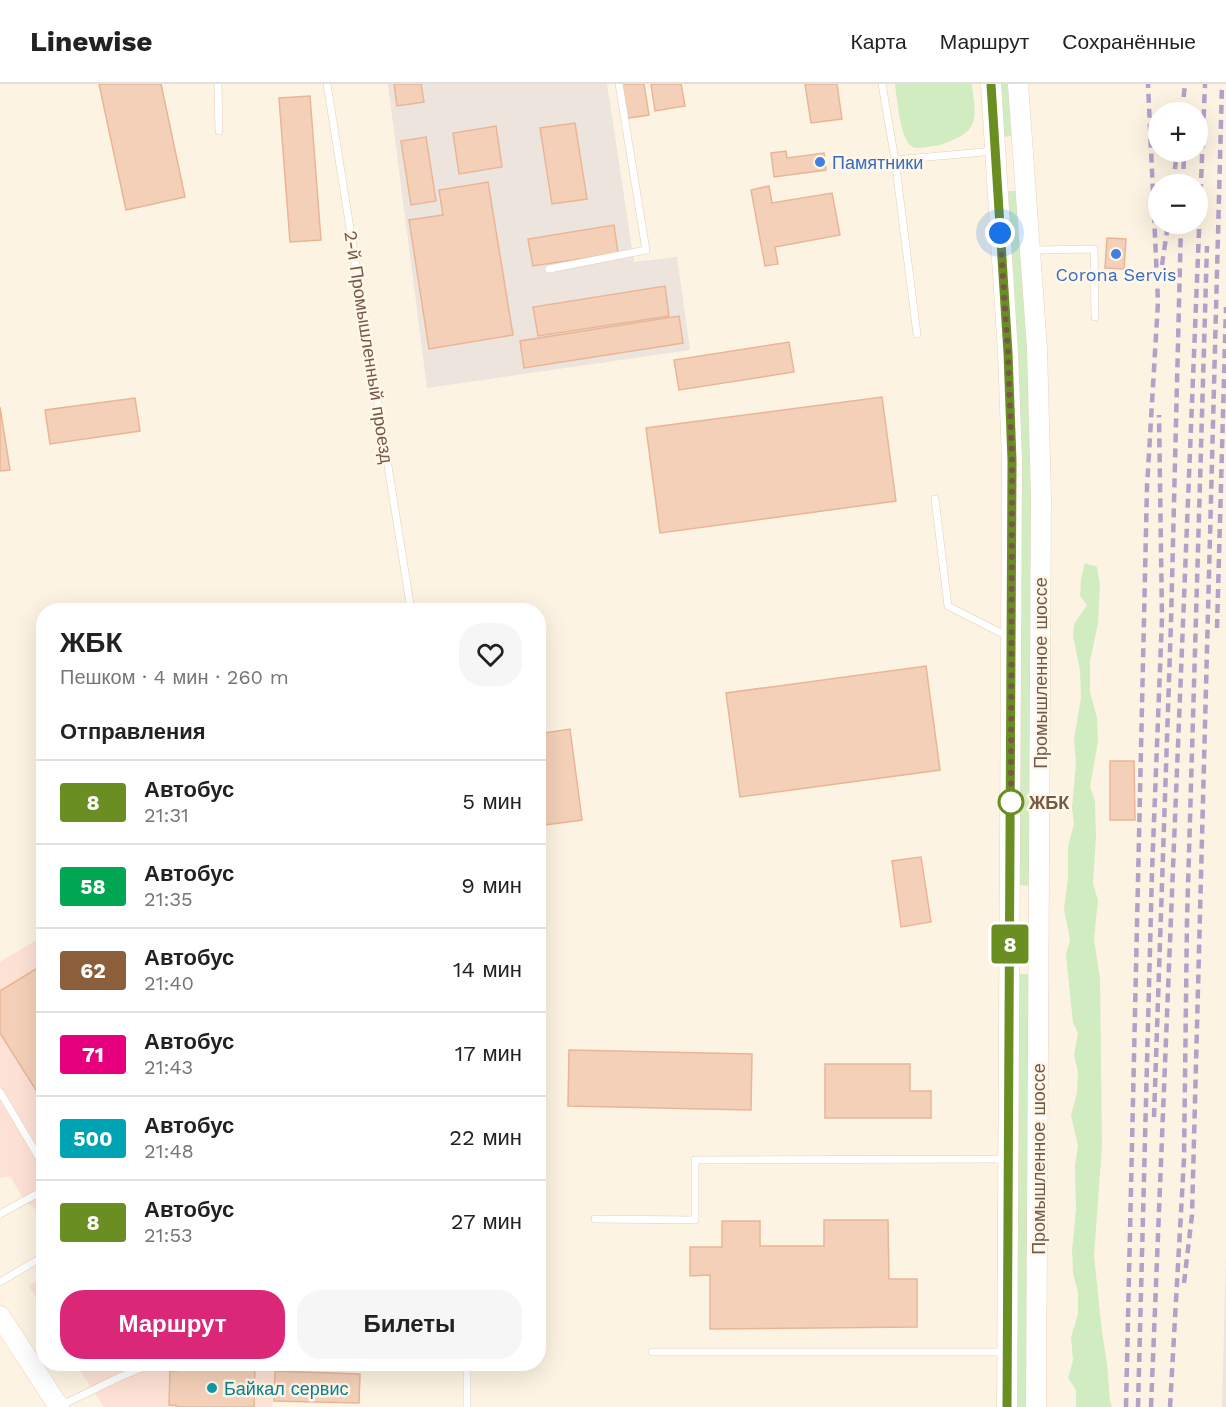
<!DOCTYPE html>
<html lang="ru">
<head>
<meta charset="utf-8">
<style>
  body { margin:0; font-family:"Work Sans",sans-serif; background:#f6f6f6; color:#222; height:100vh; display:flex; flex-direction:column; font-size:22px; white-space:nowrap }
  * { box-sizing:border-box; margin:0 }
  p { font-size:20px; color:#767676 }
  .icon { flex:none; width:33px; height:33px; fill:none; stroke:currentColor; stroke-width:2; stroke-linecap:round; stroke-linejoin:round }
  .map { position:relative; flex:1; overflow:hidden }
  .panel { position:absolute; left:36px; top:519px; width:510px; height:768px; display:flex; flex-direction:column; background:#fff; border-radius:24px; box-shadow:0 6px 24px #0002 }
  .panel>* { flex:none }
  .badge { padding:0 12px; border-radius:4px; font-size:21px; line-height:39px }
  .controls { position:absolute; left:1148px; top:18px; display:grid; gap:12px }
  .controls a { display:grid; place-items:center; width:60px; height:60px; border-radius:50%; background:#fff; box-shadow:0 6px 24px #0002; font-size:30px }
  .you { position:absolute; width:30px; height:30px; margin:-15px; border:4px solid #fff; border-radius:50%; background:#1a73e8; box-shadow:0 0 0 9px #1a73e833 }
  .map>.badge { position:absolute; translate:-50% -50%; box-shadow:0 0 0 3px #fff }
  h2 { padding:0 24px; font-size:22px; line-height:54px }
  .round { display:grid; place-items:center; flex:none; width:63px; height:63px; border-radius:24px; background:#f6f6f6 }
  .overview { display:flex; align-items:center; justify-content:space-between; height:102px; padding:0 24px }
  h1 { font-size:28px; font-weight:700; line-height:45px }
  .button { display:flex; gap:12px; margin-top:auto; padding:12px 24px }
  .button a { flex:1; height:69px; border-radius:24px; background:#db2777; color:#fff; font-size:24px; font-weight:700; line-height:69px; text-align:center }
  .button a+a { background:#f6f6f6; color:#222 }
  ul { padding:0; list-style:none }
  li { display:flex; align-items:center; gap:18px; height:84px; padding:0 24px; border-top:2px solid #e0e0e0 }
  li div { flex:1 }
  li b { display:block; font-size:22px }
  li em { font-style:normal }
  li .badge { min-width:66px; font-weight:700; text-align:center }
  header { display:flex; align-items:center; gap:36px; box-sizing:border-box; height:84px; padding:0 30px; background:#fff; border-bottom:2px solid #e0e0e0 }
  header strong { font-size:28px }
  nav { display:flex; gap:33px; margin-inline-start:auto; font-size:21px }
  .map>svg:first-child { display:block }
</style>
</head>
<body>
<header>
<strong>Linewise</strong>
<nav><a>Карта</a><a>Маршрут</a><a>Сохранённые</a></nav>
</header>
<div class="map">
<svg width="1226" height="1323" viewBox="0 0 1226 1323">
  <rect width="100%" height="100%" fill="#fdf3e2"/>
  <path fill="#fee1d5" d="M43 852V1132L24 1116 10 1092 0 1094V878Z
    M43 1193V1226L29 1202Z
    M76 1280H277L272 1323H104Z"/>
  <path fill="#ece4dd" d="M388 0H607L634 178 677 173 690 266 427 304Z
    M1226 1170V1323H1222Z"/>
  <path fill="#d1ecc0" d="M895 0H972C974 24 982 44 955 55 948 58 942 61 933 62 927 63 916 66 911 62 900 54 897 14 895 0Z
    M1001 0H1009L1014 52 1002 53Z
    M1008 107H1019L1029 257 1033 389 1031 802 1019 801 1021 344Z
    M1085 479 1097 483 1100 500 1098 539 1090 577V608L1097 634 1098 657 1090 703 1095 717 1096 753 1093 800 1098 816 1094 855 1100 895 1102 1062 1094 1172 1102 1248 1107 1280 1110 1317 1112 1323H1076V1306L1068 1294 1073 1276 1071 1253 1078 1230V1209L1073 1189 1072 1167 1076 1124 1075 1081 1078 1062 1071 1031 1077 1009 1078 988 1074 971 1078 949 1073 939 1066 871 1070 856 1064 825 1068 795V762L1074 740 1072 723 1076 679 1074 656 1081 614 1080 586 1073 552 1074 540 1087 521 1080 512 1081 494Z
    M1019 890H1031L1028 1323H1017Z"/>
  <path fill="#f4d0b8" stroke="#e8b697" stroke-width="1.5" d="M99 0H161L185 113 126 126Z
    M394 0H421L424 18 397 22Z
    M618 0H644L649 31 623 35Z
    M651 0H681L685 22 655 27Z
    M805 0H837L842 35 811 39Z
    M310 12 321 156 290 158 279 14Z
    M575 39 587 115 552 120 540 44Z
    M496 42 502 83 459 90 453 49Z
    M426 53 436 117 411 121 401 57Z
    M786 67 787 74 824 69 826 86 774 93 771 69Z
    M488 98 513 251 429 265 409 136 443 131 439 106Z
    M769 102 772 119 832 109 840 151 775 163 778 180 765 182 751 106Z
    M614 141 618 169 533 182 528 155Z
    M1107 154 1126 155 1124 185 1105 184Z
    M665 202 669 232 538 252 533 223Z
    M679 232 683 259 524 284 520 257Z
    M789 258 794 288 679 306 674 276Z
    M882 313 896 417 660 449 646 344Z
    M135 314 140 347 50 360 45 326Z
    M0 323 10 386 0 387Z
    M926 582 940 686 740 713 726 609Z
    M570 645 582 736 538 742V650Z
    M1110 677H1134L1135 736H1110Z
    M921 773 931 838 901 843 892 777Z
    M44 880V1019L0 949V907Z
    M569 966 752 970 751 1026 568 1022Z
    M825 980H910V1007H931V1034H825Z
    M824 1136H888L889 1195H917V1243L710 1245V1191L690 1192V1163H722V1137H760V1162H824Z
    M177 1280H255L254 1323H176V1321H169L170 1287H177Z
    M275 1287 360 1290 359 1319 274 1317Z"/>
  <g fill="none" stroke-linecap="round" stroke-linejoin="round">
    <g stroke="#e2cfbd" stroke-width="8">
      <path id="lane" d="M218 0 219 47
        M327 0 411 526
        M882 0 895 76 917 250
        M895 76 994 67
        M1033 166 1094 165 1095 233
        M549 185 646 166 619 0
        M935 415 948 522 1007 552
        M0 1008 44 1082
        M0 1130 44 1106
        M595 1135 695 1136V1076L1005 1075
        M0 1198 44 1172
        M652 1268H1006
        M467 1280V1323
        M61 1321C87 1310 112 1295 139 1285L141 1280"/>
    </g>
    <g stroke="#ead2bd" stroke-width="21">
      <path id="secondary" d="M991 0 1008 269 1012 377 1007 1323
        M1018 0 1037 264 1041 413 1036 1323
        M0 1232 59 1323"/>
    </g>
    <use href="#lane" stroke="#fff" stroke-width="7"/>
    <use href="#secondary" stroke="#fff" stroke-width="20"/>
    <path stroke="#b5a0c7" stroke-width="4.5" stroke-dasharray="9 6" stroke-linecap="butt" d="M1182 28 1185 0
      M1173 100 1177 68
      M1183 100 1184 70
      M1162 181 1168 140
      M1217 544 1226 223
      M1154 1033 1171 538 1181 140
      M1184 1199 1192 1131 1222 0
      M1126 1323 1147 403 1158 218 1148 0
      M1138 1323 1152 788 1162 534 1159 331
      M1151 1323 1205 0
      M1170 1323 1184 1075 1187 836 1207 162"/>
  </g>
  <g fill="none" stroke-linecap="round" stroke-linejoin="round">
    <g stroke="#fff" stroke-width="14">
      <path id="line" d="M991 0 1008 269 1012 377 1007 1323"/>
    </g>
    <use href="#line" stroke="#6b8e23" stroke-width="9"/>
    <path stroke="#765847" stroke-width="6" stroke-dasharray="0 10.8" d="M1000 149 1008 269 1012 377 1011 718"/>
  </g>
  <g fill="#3f7fe0" stroke="#fff7e9" stroke-width="2">
    <circle cx="820" cy="78" r="6"/>
    <circle cx="1116" cy="170" r="6"/>
  </g>
  <circle fill="#fff" stroke="#6b8e23" stroke-width="3" cx="1011" cy="718" r="12"/>
  <circle fill="#0f9aa8" stroke="#fff7e9" stroke-width="2" cx="212" cy="1304" r="6"/>
  <g text-anchor="middle" dominant-baseline="central" stroke-width="5" stroke-linejoin="round" paint-order="stroke">
    <g font-size="18" fill="#366cbe" stroke="#fff7e9" text-anchor="start">
      <text x="832" y="78">Памятники</text>
      <text x="1116" y="190" text-anchor="middle">Corona Servis</text>
    </g>
    <g font-size="18" fill="#765847" stroke="#fff7e9">
      <text transform="translate(369 263) rotate(81)">2-й Промышленный проезд</text>
      <text transform="translate(1040 589) rotate(-90)">Промышленное шоссе</text>
      <text transform="translate(1038 1075) rotate(-90)">Промышленное шоссе</text>
    </g>
    <g font-size="18" font-weight="bold" fill="#765847" stroke="#fff7e9" text-anchor="start">
      <text x="1029" y="718">ЖБК</text>
    </g>
    <g font-size="18" fill="#0d838f" stroke="#fff7e9" text-anchor="start">
      <text x="224" y="1304">Байкал сервис</text>
    </g>
  </g>
</svg>
<div class="controls">
<a>+</a>
<a>−</a>
</div>
<div class="you" style="left:1000px;top:149px"></div>
<b class="badge" style="left:1010px;top:860px;background:#6b8e23;color:#fff">8</b>
<section class="panel">
<div class="overview"><div><h1>ЖБК</h1><p>Пешком · 4 мин · 260 m</p></div><a class="round"><svg class="icon" aria-label="heart" viewBox="0 0 24 24"><path d="M12 20l-8-8c-3-5 5-10 8-4 3-6 11-1 8 4z"/></svg></a></div>
<h2>Отправления</h2>
<ul>
<li><span class="badge" style="background:#6b8e23;color:#fff">8</span><div><b>Автобус</b><p>21:31</p></div><em>5 мин</em></li>
<li><span class="badge" style="background:#00a651;color:#fff">58</span><div><b>Автобус</b><p>21:35</p></div><em>9 мин</em></li>
<li><span class="badge" style="background:#8b5e3c;color:#fff">62</span><div><b>Автобус</b><p>21:40</p></div><em>14 мин</em></li>
<li><span class="badge" style="background:#e6007e;color:#fff">71</span><div><b>Автобус</b><p>21:43</p></div><em>17 мин</em></li>
<li><span class="badge" style="background:#00a3b4;color:#fff">500</span><div><b>Автобус</b><p>21:48</p></div><em>22 мин</em></li>
<li><span class="badge" style="background:#6b8e23;color:#fff">8</span><div><b>Автобус</b><p>21:53</p></div><em>27 мин</em></li>
</ul>
<div class="button"><a>Маршрут</a><a>Билеты</a></div>
</section>
</div>
</body>
</html>
